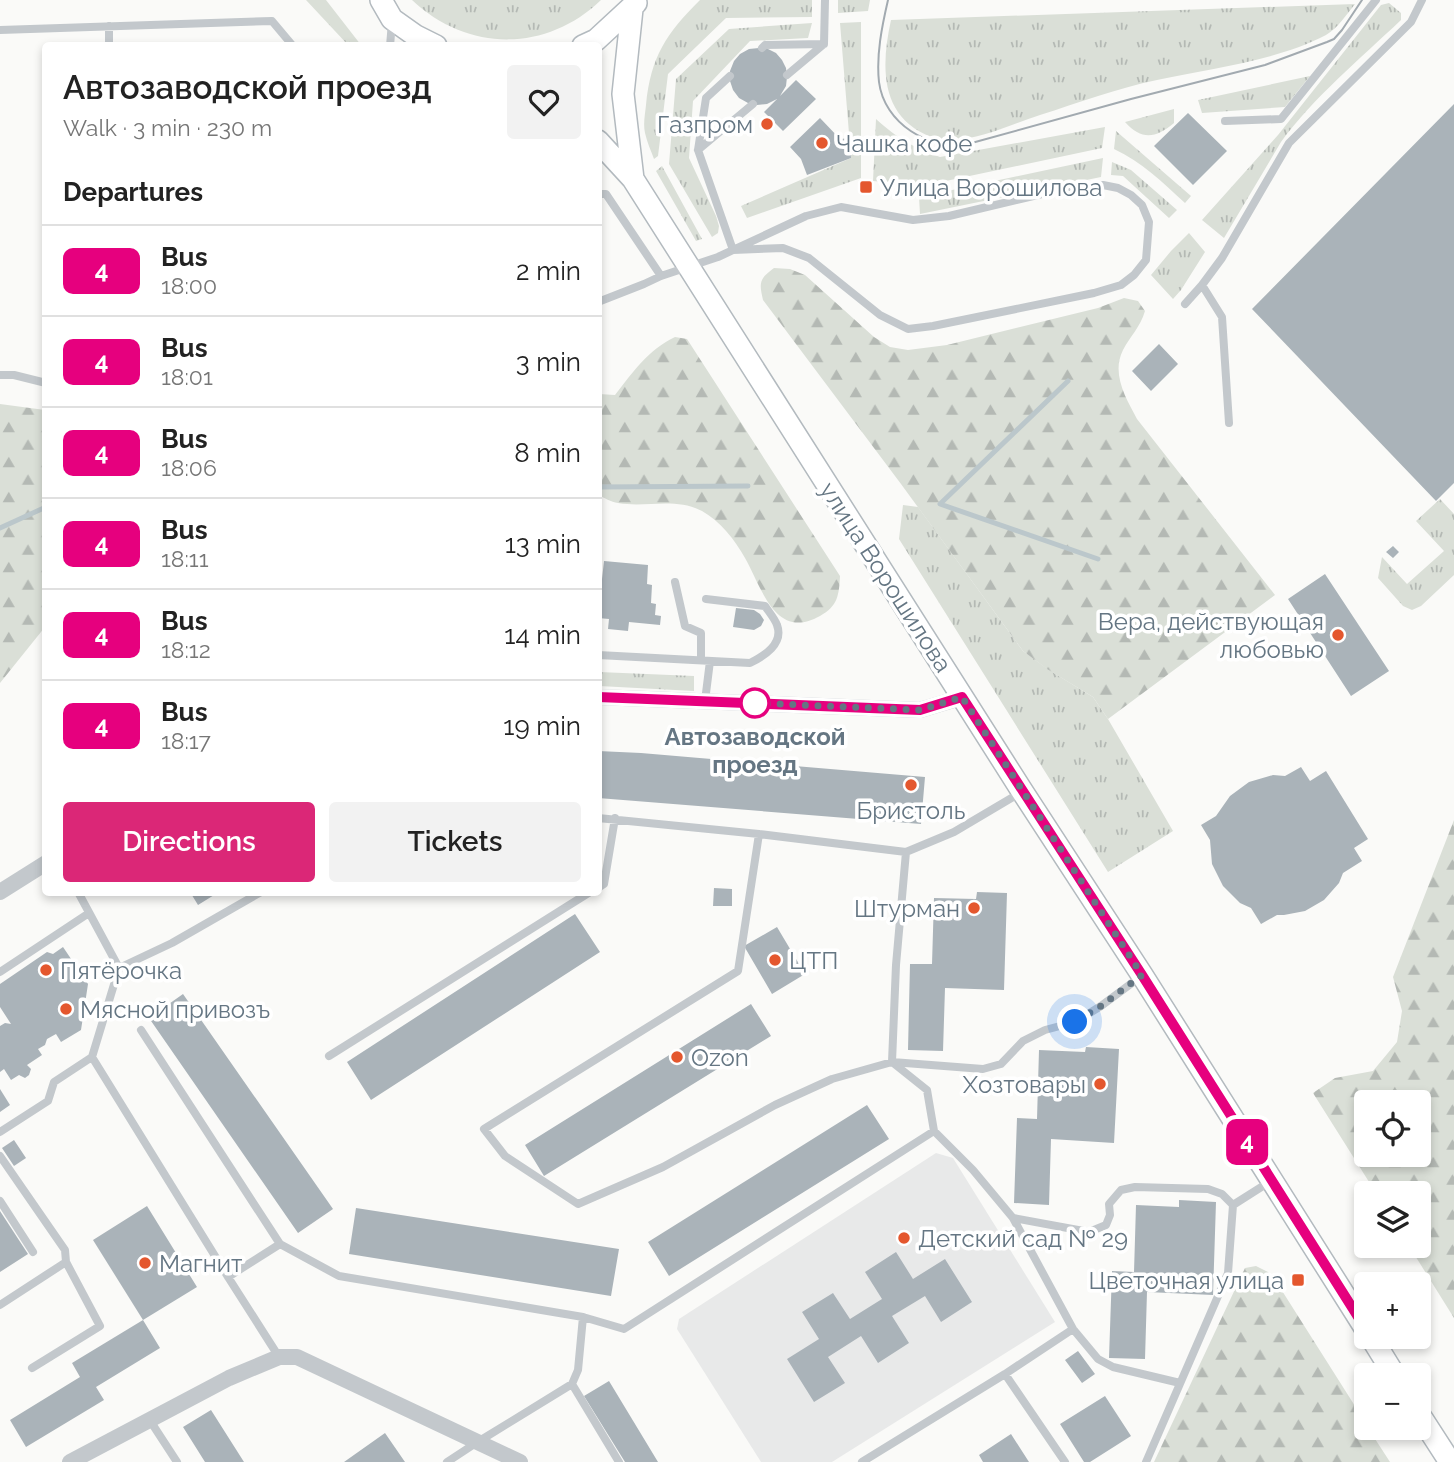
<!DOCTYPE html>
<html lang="en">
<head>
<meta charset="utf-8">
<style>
  body { margin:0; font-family:Raleway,sans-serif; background:#f2f2f2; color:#222; height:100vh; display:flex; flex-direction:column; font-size:26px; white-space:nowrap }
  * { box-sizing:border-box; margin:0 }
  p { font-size:23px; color:#767676 }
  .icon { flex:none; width:38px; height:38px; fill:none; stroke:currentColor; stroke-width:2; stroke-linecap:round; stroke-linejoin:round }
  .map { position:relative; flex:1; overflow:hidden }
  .sheet { position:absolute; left:42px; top:42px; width:560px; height:854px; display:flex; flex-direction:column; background:#fff; border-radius:7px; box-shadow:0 4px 10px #0003 }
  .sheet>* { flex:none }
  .badge { padding:0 14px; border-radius:10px; font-size:24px; line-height:46px }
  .controls { position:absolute; left:1354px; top:1090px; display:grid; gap:14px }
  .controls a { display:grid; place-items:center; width:77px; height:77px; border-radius:7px; background:#fff; box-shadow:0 4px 10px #0003; font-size:35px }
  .you { position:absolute; width:35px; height:35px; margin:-18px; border:5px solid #fff; border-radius:50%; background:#1a73e8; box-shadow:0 0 0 10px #1a73e833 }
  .map>.badge { position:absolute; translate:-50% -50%; box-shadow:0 0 0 4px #fff }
  h2 { padding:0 21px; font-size:26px; line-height:63px }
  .round { display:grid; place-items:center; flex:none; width:74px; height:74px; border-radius:7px; background:#f2f2f2 }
  .head { display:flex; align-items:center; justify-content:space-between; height:119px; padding:0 21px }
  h1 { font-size:33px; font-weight:600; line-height:52px }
  .action { display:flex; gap:14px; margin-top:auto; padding:14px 21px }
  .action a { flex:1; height:80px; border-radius:7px; background:#db2777; color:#fff; font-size:28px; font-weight:600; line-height:80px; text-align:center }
  .action a+a { background:#f2f2f2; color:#222 }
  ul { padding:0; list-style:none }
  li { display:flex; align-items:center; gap:21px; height:91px; padding:0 21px; border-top:2px solid #e0e0e0 }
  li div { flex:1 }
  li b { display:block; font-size:26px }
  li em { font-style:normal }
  li .badge { min-width:77px; font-weight:700; text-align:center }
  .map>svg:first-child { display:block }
</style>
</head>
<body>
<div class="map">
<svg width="1454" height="1462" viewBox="0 0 1454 1462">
  <defs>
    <pattern id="grass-tufts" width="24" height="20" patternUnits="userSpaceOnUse" patternTransform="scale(1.75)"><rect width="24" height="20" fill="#dadfd7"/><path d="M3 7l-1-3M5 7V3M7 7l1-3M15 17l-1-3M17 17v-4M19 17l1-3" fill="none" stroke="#b4b9b4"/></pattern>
    <pattern id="forest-firs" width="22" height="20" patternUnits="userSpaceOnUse" patternTransform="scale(1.75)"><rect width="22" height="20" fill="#dadfd7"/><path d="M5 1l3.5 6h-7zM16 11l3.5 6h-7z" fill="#b4b9b4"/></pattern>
  </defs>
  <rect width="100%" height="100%" fill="#fafaf8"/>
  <path fill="#e8e9e9" d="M936 1153 953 1158 1055 1322 832 1462H761L677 1329 679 1319Z"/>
  <path fill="url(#grass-tufts)" d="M306 0H326L361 45H348Z
    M412 0H601C546 53 467 52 412 0Z
    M700 0H812V17L726 18 668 74 658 156 654 159C651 151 647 142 645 133 643 124 645 115 646 105 651 56 666 34 700 0Z
    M838 0H870L868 11 838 13Z
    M1389 3 1401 13V20C1361 58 1313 98 1281 142L1224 238 1202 220 1278 135 1381 5Z
    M1355 4C1347 14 1337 29 1326 35 1277 61 1211 68 1157 80 1118 88 1078 103 1040 115 1008 125 965 148 932 137 879 118 881 65 891 20Z
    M861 22V178L747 218 741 206 851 158 840 23Z
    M812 23 808 38 750 41 693 101 689 158 716 216 719 226 718 233 712 237 669 164 676 79 729 29Z
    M1310 76 1285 107 1202 113 1198 100Z
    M1174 109V123C1156 138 1142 141 1125 122Z
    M876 119C897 138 914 148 940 157L1105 127 1102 148 922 186 873 181Z
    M1116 131 1191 196 1185 203C1162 182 1142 162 1114 149Z
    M1103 158 1101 177 920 214 919 197Z
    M1112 162 1131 170 1177 210 1169 218 1123 176 1111 175Z
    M662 166 702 239 696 241 656 171Z
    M1189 233 1205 252 1181 290 1173 299 1151 275 1171 251Z
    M1440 499 1454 514V575L1421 606 1412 610 1403 606 1378 578 1382 557 1407 584 1444 551 1416 521Z
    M903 505 918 507 1023 651 1049 670 1093 697 1108 719 1173 831 1108 872 899 539Z
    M599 672 694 676V691L599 686Z"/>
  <path fill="url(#forest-firs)" fill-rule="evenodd" d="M774 268 790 269 805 275 874 337 890 347 908 350 947 345 1098 308 1124 298 1138 301 1145 311C1140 328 1130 336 1123 350 1111 374 1126 398 1137 419L1275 595 1108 719 1093 697 1047 669 1023 651 901 484 763 300C759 283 759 279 774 268Z
    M675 337 687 339 840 576C839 595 838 606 820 616 775 641 762 588 745 558 735 540 720 521 702 511 675 497 646 508 618 503 611 502 604 498 599 495V394L615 395C633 372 648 350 675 337Z
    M0 404 45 410V627L0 683Z
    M1454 820V1318L1409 1246H1419V1194L1376 1193 1313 1093 1335 1078 1373 1071 1397 1042 1402 1011 1393 977ZM1419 1102V1155H1367V1102Z
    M1256 1266 1268 1272 1279 1286 1367 1425V1428H1368L1390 1462H1154L1245 1268Z"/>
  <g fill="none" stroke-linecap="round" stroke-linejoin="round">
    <path stroke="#bbc7cb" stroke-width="5" d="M1068 381 940 504 1098 559
      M598 487 748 486
      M0 528 46 507"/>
  </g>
  <path fill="#aab3b9" d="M759 48 768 49 776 53 782 60 786 68 787 77 786 86 780 96 796 80 816 99 783 131 764 112 777 99 767 104 757 105 748 103 739 98 733 90 730 81V71L734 61 740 54 749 49Z
    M1454 104V483L1436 501 1252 309Z
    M1188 113 1227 151 1193 185 1154 146Z
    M820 118 840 139 850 138 851 158 807 175 801 159 790 147Z
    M1159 344 1178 364 1151 391 1132 371Z
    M1393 546 1399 552 1393 558 1386 552Z
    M604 561 648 565 647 584 652 585 651 603 656 604 655 615 661 616 660 625 629 622 628 631 608 629 609 619 598 618V579H602Z
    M1325 574 1389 671 1351 696 1288 599Z
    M736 608 754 610 760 614 764 620 761 626 754 630 733 627Z
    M598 751 641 753 925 777 921 824 598 798Z
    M1301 767 1310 781 1326 771 1368 839 1354 848 1362 861 1343 873 1339 883 1324 900 1305 911 1284 915H1277L1261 924 1251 908 1240 903 1223 886 1212 864 1210 840 1201 825 1216 816 1230 796 1249 782 1273 775 1285 776Z
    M714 888 732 889V906H713Z
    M190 892H219L198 905Z
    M977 892 1007 893 1004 990 945 988 943 1051 908 1050 910 964H932L934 898 976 899Z
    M575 914 600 952 371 1100 347 1062Z
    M777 927 805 974 772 994 744 946Z
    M63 947 88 984 81 1030 61 1042 56 1034 47 1039 45 1045 38 1049 42 1055 27 1065 31 1069 29 1075 25 1078 19 1075 11 1080 4 1069 0 1072V1026L5 1023 11 1024 0 1007V984L47 952 53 954Z
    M183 994 333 1209 298 1233 149 1018Z
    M751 1004 771 1036 544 1176 525 1145Z
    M1086 1047 1119 1049 1114 1143 1051 1139 1049 1205 1014 1203 1017 1118 1037 1119 1039 1050 1085 1052Z
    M0 1089 10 1105 0 1112Z
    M867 1105 889 1139 669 1276 648 1242Z
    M14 1140 26 1158 14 1166 2 1148Z
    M1179 1200 1216 1202 1213 1295 1147 1292 1145 1359 1109 1358 1112 1271 1134 1272 1136 1205 1179 1207Z
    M147 1206 197 1287 143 1320 93 1240Z
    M356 1208 619 1249 611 1296 349 1254Z
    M0 1211 28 1254 0 1272Z
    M896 1252 913 1279 945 1259 972 1302 941 1322 925 1296 892 1316 909 1343 878 1363 861 1336 828 1357 845 1383 814 1402 787 1359 819 1339 802 1312 833 1293 850 1319 882 1299 865 1272Z
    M143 1320 160 1348 96 1387 104 1400 26 1447 10 1420 80 1377 72 1363Z
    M1078 1351 1095 1374 1082 1383 1065 1360Z
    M609 1381 658 1462H625L584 1396Z
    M1105 1396 1131 1436 1090 1462H1084L1060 1424Z
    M211 1410 244 1462H205L183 1427Z
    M385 1433 405 1462H344Z
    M1011 1434 1029 1462H983L979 1455Z"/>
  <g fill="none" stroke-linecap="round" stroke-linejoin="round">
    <g stroke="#b3babf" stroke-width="24">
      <path id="secondary" d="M381 0 392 19 416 36 436 46
        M632 9 623 94 633 179 1022 791 1142 975 1367 1331
        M583 46 596 40 636 3
        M598 141 633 179
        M1371 1337 1395 1376
        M1419 1414 1450 1462"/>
    </g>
    <path stroke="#c3c8cc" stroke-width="8" d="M0 30 272 21 293 46
      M109 46V26
      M390 46 392 22
      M762 48 765 45 824 44
      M787 75 824 44 825 0
      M730 76 706 98 698 150 733 250
      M1225 121 1281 119 1376 0
      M698 150 753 104
      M598 194H606L661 276
      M598 302 644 284 661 276 718 257 806 216 841 207 913 220 949 216 1072 187 1103 185 1118 188 1131 195 1142 205 1149 222 1146 260 1134 275 1121 285 1094 293 933 326 908 329 880 315 809 258 783 248 733 250
      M1185 304 1202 285
      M0 375H14L46 383
      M1229 423 1222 317 1202 285 1222 258 1289 143 1411 22 1422 0
      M675 582 685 626 701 633V660
      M598 655 750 663C764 656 784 644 777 625 775 619 769 612 765 606L706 599
      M705 701 710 661
      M598 818 759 834 906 852 954 832 1020 793
      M759 834 738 971 484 1129 505 1156 578 1204 663 1167 775 1105 832 1079 892 1062 927 1090 934 1131 973 1170 1013 1218 1089 1232 1106 1225 1110 1215 1109 1204 1121 1190 1135 1187 1208 1189 1222 1194 1233 1205 1228 1273 1146 1462
      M906 852 896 965 892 1062 983 1069 1001 1064 1023 1041 1045 1030 1075 1022 1101 1006 1140 977
      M598 888 604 884 615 818
      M78 892 119 968 92 1057 228 1277 279 1357
      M119 968 172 943 261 892
      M0 972 89 913
      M141 1030 280 1244
      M329 1056 590 892
      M0 1132 48 1101 54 1082 92 1057
      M0 1156 65 1250 66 1262 0 1305
      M0 1201 33 1252
      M1233 1205 1271 1181
      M1013 1218 1073 1329 1098 1359 1113 1367 1180 1383
      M228 1277 280 1244 339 1276 583 1317 624 1329 934 1131
      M583 1317 578 1370 572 1384 619 1462
      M32 1368 100 1326 66 1262
      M1005 1374 1065 1462
      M149 1419 177 1462
      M447 1462 476 1443 572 1384
      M862 1462 1005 1374 1073 1329"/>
    <path stroke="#c3c8cc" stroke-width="16" d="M598 697 920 710 963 697
      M0 892 46 863
      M70 1462 229 1378 279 1357H297L520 1462"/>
    <use href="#secondary" stroke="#fff" stroke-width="21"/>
    <path stroke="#a2aab0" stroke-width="2" d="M888 0C882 26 876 55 879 82 884 123 929 151 968 144L1131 99 1265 65 1327 42 1334 39 1342 30 1362 0"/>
  </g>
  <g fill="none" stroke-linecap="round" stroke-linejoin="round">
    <g stroke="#fff" stroke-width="16">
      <path id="line" d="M598 697 920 710 962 697 1142 975 1367 1331"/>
    </g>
    <use href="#line" stroke="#e6007e" stroke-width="10"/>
    <path stroke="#657683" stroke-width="7" stroke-dasharray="0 12.6" d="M755 703 920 710 962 697 1142 975 1101 1006 1075 1022"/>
  </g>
  <g fill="#e4572e" stroke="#fff" stroke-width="2.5">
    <circle cx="767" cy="124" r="7"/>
    <circle cx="822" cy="143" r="7"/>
    <rect x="859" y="180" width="14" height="14" rx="3.5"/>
    <circle cx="1338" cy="635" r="7"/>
    <circle cx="911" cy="785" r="7"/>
    <circle cx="974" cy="908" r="7"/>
    <circle cx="775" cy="960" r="7"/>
    <circle cx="46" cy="970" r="7"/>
    <circle cx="66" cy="1009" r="7"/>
    <circle cx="677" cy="1057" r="7"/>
    <circle cx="1100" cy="1084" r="7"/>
    <circle cx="904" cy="1238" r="7"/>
    <circle cx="145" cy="1263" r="7"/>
    <rect x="1291" y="1273" width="14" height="14" rx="3.5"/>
  </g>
  <circle fill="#fff" stroke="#e6007e" stroke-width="3.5" cx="755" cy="703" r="14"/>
  <g text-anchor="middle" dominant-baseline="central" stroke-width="7" stroke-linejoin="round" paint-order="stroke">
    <g font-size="24" fill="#657683" stroke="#fff" text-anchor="start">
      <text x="753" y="124" text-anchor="end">Газпром</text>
      <text x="836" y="143">Чашка кофе</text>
      <text x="880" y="187">Улица Ворошилова</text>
      <text x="1324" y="621" text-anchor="end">Вера, действующая<tspan x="1324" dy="28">любовью</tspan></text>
      <text x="911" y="810" text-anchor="middle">Бристоль</text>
      <text x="960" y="908" text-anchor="end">Штурман</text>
      <text x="789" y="960">ЦТП</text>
      <text x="60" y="970">Пятёрочка</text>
      <text x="80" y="1009">Мясной привозъ</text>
      <text x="691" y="1057">Ozon</text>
      <text x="1086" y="1084" text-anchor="end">Хозтовары</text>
      <text x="918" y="1238">Детский сад № 29</text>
      <text x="159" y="1263">Магнит</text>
      <text x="1284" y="1280" text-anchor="end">Цветочная улица</text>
    </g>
    <g font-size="24" fill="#657683" stroke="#fff">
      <text transform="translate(886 577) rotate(57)">улица Ворошилова</text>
    </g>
    <g font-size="24" font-weight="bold" fill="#657683" stroke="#fff">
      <text x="755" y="736">Автозаводской<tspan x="755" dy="28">проезд</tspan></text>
    </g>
  </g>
</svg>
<div class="controls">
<a><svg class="icon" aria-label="locate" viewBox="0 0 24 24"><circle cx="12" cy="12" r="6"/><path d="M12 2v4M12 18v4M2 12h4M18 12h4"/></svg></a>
<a><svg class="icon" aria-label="layers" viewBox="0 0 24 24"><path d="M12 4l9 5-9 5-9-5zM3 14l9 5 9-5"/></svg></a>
<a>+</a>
<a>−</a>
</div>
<div class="you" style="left:1075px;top:1022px"></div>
<b class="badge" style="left:1247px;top:1142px;background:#e6007e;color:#fff">4</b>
<section class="sheet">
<div class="head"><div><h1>Автозаводской проезд</h1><p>Walk · 3 min · 230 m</p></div><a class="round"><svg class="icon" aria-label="heart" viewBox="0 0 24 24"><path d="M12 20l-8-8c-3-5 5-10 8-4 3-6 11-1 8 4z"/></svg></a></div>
<h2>Departures</h2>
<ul>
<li><span class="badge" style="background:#e6007e;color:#fff">4</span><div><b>Bus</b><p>18:00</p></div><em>2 min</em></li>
<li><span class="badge" style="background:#e6007e;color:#fff">4</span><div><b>Bus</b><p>18:01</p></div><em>3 min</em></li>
<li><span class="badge" style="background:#e6007e;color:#fff">4</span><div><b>Bus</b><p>18:06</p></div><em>8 min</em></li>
<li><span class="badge" style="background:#e6007e;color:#fff">4</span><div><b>Bus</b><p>18:11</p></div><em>13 min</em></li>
<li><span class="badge" style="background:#e6007e;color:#fff">4</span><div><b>Bus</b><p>18:12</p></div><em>14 min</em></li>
<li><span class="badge" style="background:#e6007e;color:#fff">4</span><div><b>Bus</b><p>18:17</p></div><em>19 min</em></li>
</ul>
<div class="action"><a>Directions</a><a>Tickets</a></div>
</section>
</div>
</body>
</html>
